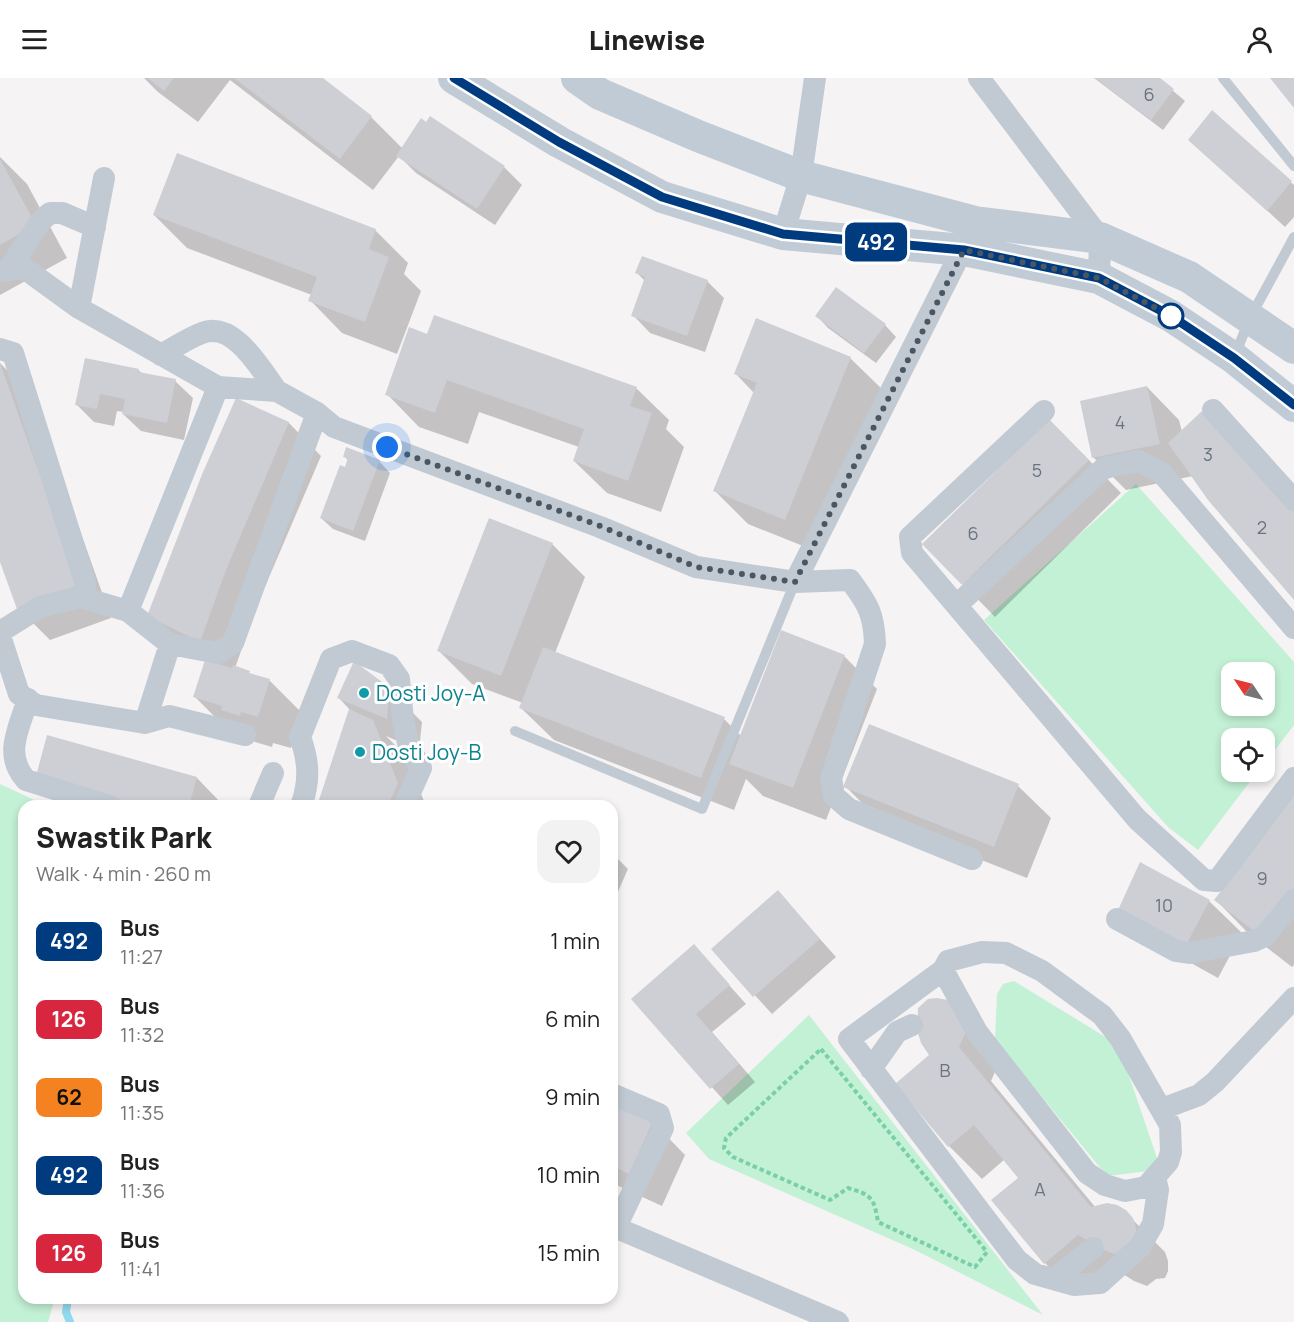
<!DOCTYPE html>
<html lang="en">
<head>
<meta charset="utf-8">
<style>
  body { margin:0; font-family:Manrope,sans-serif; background:#f2f2f2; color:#222; height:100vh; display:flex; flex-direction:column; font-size:22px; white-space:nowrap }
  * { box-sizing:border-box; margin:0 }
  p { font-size:20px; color:#767676 }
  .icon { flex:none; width:33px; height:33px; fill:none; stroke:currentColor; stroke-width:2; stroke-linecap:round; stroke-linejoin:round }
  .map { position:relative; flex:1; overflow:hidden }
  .side { position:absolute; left:18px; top:722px; width:600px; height:504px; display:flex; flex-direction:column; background:#fff; border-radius:18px; box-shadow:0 3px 9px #0003 }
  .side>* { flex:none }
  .badge { padding:0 12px; border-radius:9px; font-size:21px; line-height:39px }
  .needle { width:39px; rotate:305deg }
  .controls { position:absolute; left:1221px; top:584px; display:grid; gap:12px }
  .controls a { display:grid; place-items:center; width:54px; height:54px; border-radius:12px; background:#fff; box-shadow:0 3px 9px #0003; font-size:30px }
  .you { position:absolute; width:30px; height:30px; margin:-15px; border:4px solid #fff; border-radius:50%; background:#1a73e8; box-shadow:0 0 0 9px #1a73e833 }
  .map>.badge { position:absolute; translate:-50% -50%; box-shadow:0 0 0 3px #fff }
  .round { display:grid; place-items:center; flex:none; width:63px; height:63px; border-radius:18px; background:#f2f2f2 }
  .headline { display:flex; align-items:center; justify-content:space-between; height:102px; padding:0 18px }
  h1 { font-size:28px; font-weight:800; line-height:45px }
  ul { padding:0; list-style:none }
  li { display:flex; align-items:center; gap:18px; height:78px; padding:0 18px }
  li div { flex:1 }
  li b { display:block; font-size:22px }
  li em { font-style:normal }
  li .badge { min-width:66px; font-weight:700; text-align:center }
  header { display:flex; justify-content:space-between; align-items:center; height:78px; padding:0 18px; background:#fff; font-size:27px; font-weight:800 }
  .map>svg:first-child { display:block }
</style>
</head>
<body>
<header><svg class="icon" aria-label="menu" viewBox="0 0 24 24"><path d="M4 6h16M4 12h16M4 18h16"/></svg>Linewise<svg class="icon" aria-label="person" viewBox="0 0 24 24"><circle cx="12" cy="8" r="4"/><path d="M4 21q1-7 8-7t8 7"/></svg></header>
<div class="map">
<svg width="1294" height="1244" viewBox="0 0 1294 1244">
  <rect width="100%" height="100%" fill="#f5f3f3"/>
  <path fill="#c3f1d5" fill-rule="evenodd" d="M1136 406 1294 584V647L1265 685 1264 660H1232V693H1258L1198 772 1168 749 984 542ZM1232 594H1264V627H1232Z
    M0 706 45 727 24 728V1220H55L48 1244H0Z
    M1014 903 1112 963 1123 980 1157 1080 1149 1093 1107 1098 995 962 997 916 1003 906Z
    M809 937 1043 1237 915 1172 709 1081 686 1055Z"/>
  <path fill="#0003" d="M144 0H320L371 39 403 71 430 40 505 90 522 107 495 147 416 95 399 78 373 112 230 2 198 44 158 14Z
    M1094 0H1158L1185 23 1163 52Z
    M1213 35 1294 107V139L1285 149 1190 62Z
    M0 79 27 106 67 180 0 217Z
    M154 137 375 152 408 185 404 196 421 213 397 276 342 255 310 222 312 217 187 170Z
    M637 195 707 203 724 220 705 274 650 255 633 237 645 203Z
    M817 238 885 247 896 259 876 285 828 250Z
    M428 257 636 310 669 342 666 351 684 369 661 434 607 415 574 383 579 369 479 334 468 366 419 349 387 316Z
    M850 280 883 312 818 474 748 446 715 413 754 315 736 296Z
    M0 285 32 317 111 540 50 562 18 530 0 479Z
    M138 292 143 296 175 303 193 320 184 362 141 353 123 336 124 334 117 333 114 348 94 344 77 327Z
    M1147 309 1179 342 1182 354 1294 432V519L1193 398 1126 412 1094 380 1082 324Z
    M237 322 289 345 321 378 258 525 235 590 269 602 302 635 291 670 273 665 272 669 255 664 249 658 228 652 195 619 206 583 149 538Z
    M1082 375 1121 415 995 539 963 506Z
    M344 378 379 383 390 395 365 463 333 451 321 440 349 383Z
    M552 466 585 499 555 575 724 641 741 658 844 578 877 611 826 742 763 718 746 701 734 732 554 662 521 630 523 625 472 606 439 573Z
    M389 611 422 644 419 672 386 658 405 677 426 728H319L350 632 339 620Z
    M869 648 1018 708 1051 740 1027 800 878 741 845 708Z
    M38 697 197 700 224 728H68Z
    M1294 720V887L1292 889 1248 855 1216 822Z
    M612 775 628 791 612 827Z
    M778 814 836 879 772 936 713 871Z
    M1209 823 1242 855 1218 900 1153 864Z
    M694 868 746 926 712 954 755 1004 728 1027 633 921Z
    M937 921 998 987 991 1003 1096 1130 1125 1134 1165 1174 1168 1183V1193L1165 1200 1156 1201 1147 1208 1134 1203 1112 1189 1077 1217 1045 1185 1020 1100 1005 1081 982 1101 949 1068 897 1006 931 977Z
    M612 1026 653 1044 685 1077 662 1128 612 1105Z"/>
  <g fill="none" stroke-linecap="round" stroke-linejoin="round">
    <path stroke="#90daee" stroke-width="8" d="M68 1220 66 1234 70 1244"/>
  </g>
  <path fill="#cdcfd5" d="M148 0H174L164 13Z
    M234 0H323L372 38 340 81Z
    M1095 0H1160L1174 11 1151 42Z
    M1270 0H1294V30Z
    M1212 32 1292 103 1267 133 1188 62Z
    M430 38 505 88 477 131 396 78 421 40 426 44Z
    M177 75 376 151 369 171 389 179 365 244 308 223 317 199 153 137Z
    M0 81 36 147 0 167Z
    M642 178 708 202 687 258 631 238 645 199 635 195Z
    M836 209 886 246 864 275 815 238Z
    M434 237 637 309 630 328 652 335 628 403 573 383 584 351 447 302 435 335 385 317 409 249 427 256Z
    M756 240 851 279 785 442 713 413 757 305 734 296Z
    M85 280 139 291 138 294 176 301 167 345 122 336 125 321 100 316 97 331 75 327Z
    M0 285 79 507 17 531 0 484Z
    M1147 308 1160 366 1092 380 1080 323Z
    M236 320 289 344 226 492 200 564 147 538 203 394Z
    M1202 333 1294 433V522L1208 422 1168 365Z
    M1049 341 1089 382 962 507 922 466Z
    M346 369 380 382 353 453 320 440 340 387 345 389 348 380 343 379Z
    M489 440 553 465 501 598 437 573Z
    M781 552 845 577 793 710 729 686Z
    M543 569 725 639 701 700 519 630Z
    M205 582 232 590 233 587 250 593 249 595 270 601 258 639 241 634 240 638 221 632 222 628 193 619Z
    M354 583 390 610 387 641 337 620Z
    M349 631 373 642 398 705 388 728H317Z
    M869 646 1019 706 994 769 843 709Z
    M47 657 197 699 189 728H143L36 698Z
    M1294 717V812L1259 857 1214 822Z
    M1140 784 1210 822 1185 869 1118 832Z
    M778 812 820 861 753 919 711 871Z
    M694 866 730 907 696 936 739 986 710 1011 631 921Z
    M937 920 948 922 966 954 959 969 1091 1129 1107 1125 1117 1127 1126 1132 1133 1140 1136 1150V1160L1133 1168 1123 1169 1118 1175 1114 1176 1099 1170 1078 1157 1044 1186 991 1122 1018 1100 996 1073 974 1047 948 1069 895 1006 929 977 921 965 917 952 918 930 928 921Z
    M612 1024 653 1043 629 1096 612 1088Z"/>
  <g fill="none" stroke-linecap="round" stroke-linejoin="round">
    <path stroke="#7ad0a6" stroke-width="4" stroke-dasharray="4.5 3" stroke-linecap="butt" d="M821 971 987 1174 975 1189 878 1144C874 1119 871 1117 848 1110L830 1122 733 1079 724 1070 726 1060Z"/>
    <path stroke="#c1cad2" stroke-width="10" d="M1223 0 1294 88
      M1235 277 1250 240 1294 159
      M515 653 702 731 795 504"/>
    <path stroke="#c1cad2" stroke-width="22" d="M979 0 1100 160 1099 200
      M783 156 801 98 815 0
      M8 192 41 143 50 135H62L95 149
      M0 193 24 190 79 230 218 309 277 313 317 335 334 349 600 449 696 489 795 504 850 502C868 526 874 536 875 566L831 700 834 718 849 731 972 781
      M79 230 104 100
      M0 271 13 275 85 504 86 520
      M161 277C174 270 188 260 202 255 234 242 261 292 277 313
      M1213 332 1294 422
      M1044 333 910 459 912 475 1137 741 1204 802 1217 803 1294 700
      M795 504 968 160
      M957 527 1104 390 1139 383 1162 395 1294 550
      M128 533 218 309
      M0 554 40 529 80 519 128 533 170 566 145 645
      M0 558 19 616 36 627 145 645 169 638 245 657
      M170 566 218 575 233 565 317 335
      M28 621C19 651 3 676 26 702L109 728
      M259 728 273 695
      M301 728C310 704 309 683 300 659L331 581 352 573 389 587 399 601 403 642 409 669 421 690 404 728
      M1117 841 1176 873 1189 875 1254 863 1265 858 1294 822
      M943 892 977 954 1087 1095 1105 1107 1125 1113 1146 1109 1168 1084 1171 1074 1170 1047 1120 960 1102 937 1042 893 1006 875 982 874 948 883 943 892 849 961 1017 1182 1035 1196 1074 1207 1100 1205 1140 1169 1153 1146 1158 1112 1155 1099
      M871 991 897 954 912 947
      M612 1016 659 1036 663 1050 616 1149
      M1162 1031 1199 1017 1215 1004 1294 920
      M612 1148 838 1244
      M1054 1201 1093 1170"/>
    <path stroke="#c1cbd6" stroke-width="32" d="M454 0 559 64 662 119 783 156 964 172 1099 200 1171 238 1234 280 1294 328
      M577 0 600 16 698 58 801 98 975 144 1100 160 1189 199 1294 270"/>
  </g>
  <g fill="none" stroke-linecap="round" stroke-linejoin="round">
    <g stroke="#fff" stroke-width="14">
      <path id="line" d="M454 0 559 64 662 119 783 156 964 172 1099 200 1171 238 1234 280 1294 327"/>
    </g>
    <use href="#line" stroke="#003b80" stroke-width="9"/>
    <path stroke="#4a5661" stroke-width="6" stroke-dasharray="0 10.8" d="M387 369 600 448 696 489 795 504 964 172 1099 200 1171 238"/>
  </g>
  <circle fill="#fff" stroke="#003b80" stroke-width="3" cx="1171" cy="238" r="12"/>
  <g fill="#0f9aa8" stroke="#fff" stroke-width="2">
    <circle cx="364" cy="615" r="6"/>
    <circle cx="360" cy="674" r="6"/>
  </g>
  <g text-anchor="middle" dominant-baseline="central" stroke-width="6" stroke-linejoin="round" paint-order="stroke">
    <g font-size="18" fill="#6b747e">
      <text x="1149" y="16">6</text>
      <text x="1120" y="344">4</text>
      <text x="1208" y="376">3</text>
      <text x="1037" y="392">5</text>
      <text x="1262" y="449">2</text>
      <text x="973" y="455">6</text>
      <text x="1262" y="800">9</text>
      <text x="1164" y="827">10</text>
      <text x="945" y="992">B</text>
      <text x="1040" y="1111">A</text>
    </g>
    <g font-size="21" fill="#0d838f" stroke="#fff" text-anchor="start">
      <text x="376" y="615">Dosti Joy-A</text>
      <text x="372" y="674">Dosti Joy-B</text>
    </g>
  </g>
</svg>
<div class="controls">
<a><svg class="needle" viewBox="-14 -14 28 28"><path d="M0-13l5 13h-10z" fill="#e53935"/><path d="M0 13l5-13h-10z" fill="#767676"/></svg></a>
<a><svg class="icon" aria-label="locate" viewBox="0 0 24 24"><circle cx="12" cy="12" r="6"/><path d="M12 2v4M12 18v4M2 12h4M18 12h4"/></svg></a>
</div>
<div class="you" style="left:387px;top:369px"></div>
<b class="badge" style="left:876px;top:164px;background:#003b80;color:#fff">492</b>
<section class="side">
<div class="headline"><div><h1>Swastik Park</h1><p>Walk · 4 min · 260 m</p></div><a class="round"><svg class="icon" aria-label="heart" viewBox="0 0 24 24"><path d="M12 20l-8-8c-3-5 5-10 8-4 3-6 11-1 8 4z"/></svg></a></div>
<ul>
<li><span class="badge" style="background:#003b80;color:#fff">492</span><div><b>Bus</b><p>11:27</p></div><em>1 min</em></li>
<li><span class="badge" style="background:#d7263d;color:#fff">126</span><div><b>Bus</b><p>11:32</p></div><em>6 min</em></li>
<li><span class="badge" style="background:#f58220;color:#111">62</span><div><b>Bus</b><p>11:35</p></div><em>9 min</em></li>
<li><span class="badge" style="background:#003b80;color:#fff">492</span><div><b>Bus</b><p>11:36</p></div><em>10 min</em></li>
<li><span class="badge" style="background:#d7263d;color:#fff">126</span><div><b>Bus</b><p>11:41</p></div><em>15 min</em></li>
</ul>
</section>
</div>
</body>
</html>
